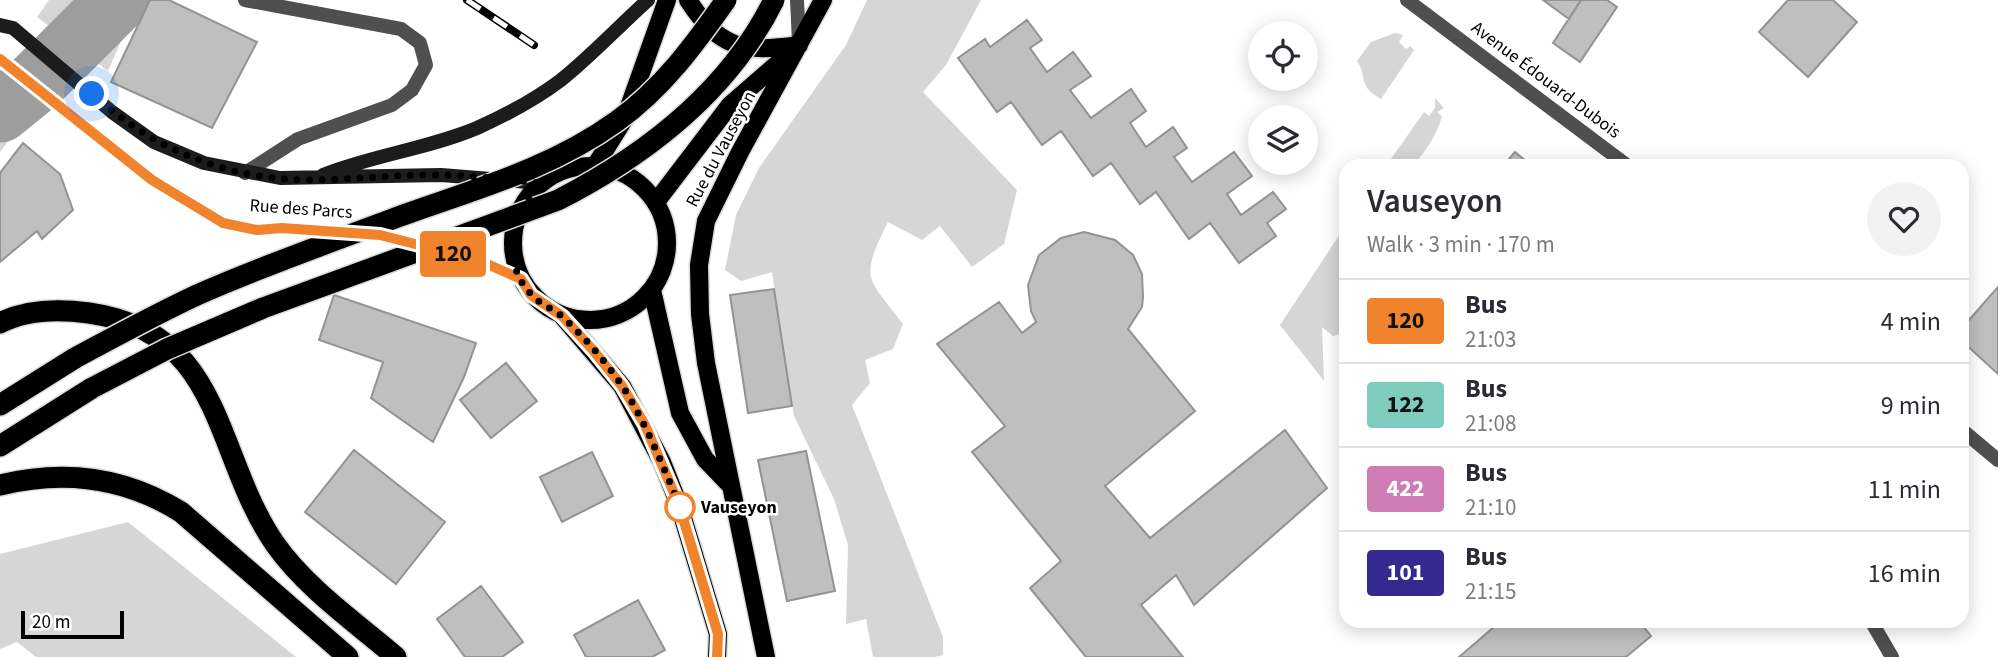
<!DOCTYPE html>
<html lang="en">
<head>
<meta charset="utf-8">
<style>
  body { margin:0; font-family:"Source Sans 3",sans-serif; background:#f2f2f3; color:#2b2b33; height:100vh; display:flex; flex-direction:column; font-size:26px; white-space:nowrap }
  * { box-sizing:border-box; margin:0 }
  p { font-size:23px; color:#7c7c81 }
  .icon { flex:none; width:38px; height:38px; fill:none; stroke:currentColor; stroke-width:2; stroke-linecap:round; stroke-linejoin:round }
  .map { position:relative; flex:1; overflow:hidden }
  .panel { position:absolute; left:1339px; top:159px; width:630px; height:469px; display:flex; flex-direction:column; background:#fff; border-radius:21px; box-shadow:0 4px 18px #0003 }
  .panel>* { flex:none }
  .badge { padding:0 14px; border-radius:5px; font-size:24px; line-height:46px }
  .fabs { position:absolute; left:1248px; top:21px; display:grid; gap:14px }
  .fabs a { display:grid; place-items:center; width:70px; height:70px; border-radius:50%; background:#fff; box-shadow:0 4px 18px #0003; font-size:35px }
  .scale { position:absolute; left:21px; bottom:18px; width:103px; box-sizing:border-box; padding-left:7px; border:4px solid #000; border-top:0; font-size:19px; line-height:24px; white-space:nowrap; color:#000; -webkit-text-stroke:5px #fff; paint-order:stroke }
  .you { position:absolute; width:35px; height:35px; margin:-18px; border:5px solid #fff; border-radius:50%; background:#1a73e8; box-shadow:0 0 0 10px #1a73e833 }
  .map>.badge { position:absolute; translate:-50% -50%; box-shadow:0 0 0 4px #fff }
  .round { display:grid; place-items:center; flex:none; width:74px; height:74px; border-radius:37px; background:#f2f2f3 }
  .head { display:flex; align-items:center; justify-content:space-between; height:119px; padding:0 28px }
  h1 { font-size:33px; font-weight:600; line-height:52px }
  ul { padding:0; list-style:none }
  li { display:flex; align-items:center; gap:21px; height:84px; padding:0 28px; border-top:2px solid #e1e1e2 }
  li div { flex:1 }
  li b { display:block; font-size:26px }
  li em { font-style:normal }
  li .badge { min-width:77px; font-weight:700; text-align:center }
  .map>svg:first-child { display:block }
</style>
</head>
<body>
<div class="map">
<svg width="1998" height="657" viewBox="0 0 1998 657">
  <rect width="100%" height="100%" fill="#fff"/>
  <path fill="#d6d6d6" d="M49 0H139L108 71 37 17Z
    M867 0H981L946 65 923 92 1017 190 1004 244 972 267 940 226 922 240 888 222C859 280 867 276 903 324L893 349 865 360 870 383 852 405 943 637V655L935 657H873L866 619 846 624 848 545 834 499 794 416 772 272 741 281 725 270 736 215 759 168 846 45Z
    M1395 33 1403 35 1399 42 1406 49 1410 46 1414 50 1381 99C1357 86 1368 77 1357 61L1371 42Z
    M0 89 30 113 0 152Z
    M1435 98 1444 108 1437 112 1442 116C1437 135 1425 152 1413 166H1386L1424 112 1429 116 1435 108Z
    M1346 225V332L1333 336 1322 327 1324 381 1280 325Z
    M128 522 296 657H36L17 642 0 649V554Z"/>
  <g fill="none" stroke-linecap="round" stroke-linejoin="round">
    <path stroke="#9d9d9d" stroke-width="63" d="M0 111 37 81 118 0"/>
  </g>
  <path fill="#bfbfbf" stroke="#939393" stroke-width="2" d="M150 0H169L257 42 212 128 111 82Z
    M1543 0H1581L1569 19Z
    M1581 0H1607L1617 7 1580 62 1553 43Z
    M1788 0H1833L1857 22 1808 77 1759 32Z
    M1027 20 1042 40 1030 48 1047 72 1073 52 1091 76 1070 90 1091 118 1131 89 1146 111 1130 123 1146 147 1173 127 1187 148 1174 157 1192 182 1234 152 1252 176 1227 194 1241 215 1273 192 1286 209 1267 223 1276 236 1239 263 1210 223 1189 239 1156 192 1140 204 1111 163 1093 176 1061 131 1042 145 1011 102 997 112 958 58 985 39 990 47Z
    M23 143 60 174 73 210 42 239 37 231 0 262V173Z
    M1515 152 1532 166H1503Z
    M1084 232 1115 240 1133 255 1142 274 1143 297 1142 307 1128 329 1195 411 1105 486 1150 538 1285 430 1327 488 1194 605 1176 575 1141 605 1183 657H1086L1030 588 1061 561 972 452 1005 426 937 344 999 302 1022 333 1036 322 1031 311 1028 285 1039 255 1061 238Z
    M1998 287V374L1962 341V328Z
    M774 289 792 406 748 413 730 295Z
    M334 295 476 343 464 377 433 442 371 398 383 362 319 340Z
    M506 363 537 401 491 438 460 400Z
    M354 450 445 522 396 584 305 512Z
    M806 451 835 591 787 601 758 460Z
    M592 452 613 496 562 522 540 477Z
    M481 586 523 642 502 657H465L437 619Z
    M638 600 665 650 652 657H586L574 635Z
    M1501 621H1639L1651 636 1626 657H1459Z"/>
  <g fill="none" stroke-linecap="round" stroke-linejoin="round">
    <g stroke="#dbdbdb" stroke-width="21">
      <path id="primary" d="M688 0C720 49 743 53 799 45
        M513 243a77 77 0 1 1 154 0a77 77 0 1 1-154 0Z
        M595 166 625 118 667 0
        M656 202 730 105 791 52
        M652 290 680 413 705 459 730 485
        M562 316 622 386 662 462 679 505 718 634 717 657
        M766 657 706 363 700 314 699 265 706 221 740 152 823 0"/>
    </g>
    <g stroke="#dbdbdb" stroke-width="24">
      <path id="motorway" d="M0 323C27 309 60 309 89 313 225 332 213 454 275 544 306 588 355 622 396 657
        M0 405 75 358
        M0 446 92 388
        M0 485C65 469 125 477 181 512L348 657"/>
    </g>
    <path stroke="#4f4f4f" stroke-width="14" d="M245 0 401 29 420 43 426 65 412 90 392 105 298 139 245 173
      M797 0 799 43"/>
    <path stroke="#4f4f4f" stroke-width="14" d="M1871 621 1892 657"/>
    <path stroke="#4f4f4f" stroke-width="14" d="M1407 0 1628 166
      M1962 430 1998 460"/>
    <path stroke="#1c1c1c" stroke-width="14" d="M0 25 13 28 112 112 154 142 204 163 280 178 441 175 541 183
      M0 59 152 180 224 223 257 230 282 228 380 235 478 260 521 279
      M323 175C373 155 427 149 477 128 506 115 536 99 561 80 591 56 619 26 648 0"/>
    <use href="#primary" stroke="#000" stroke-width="18"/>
    <use href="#motorway" stroke="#000" stroke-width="21"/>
    <g stroke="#000" stroke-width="8">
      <path id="rail" d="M467 0 534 45"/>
    </g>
    <use href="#rail" stroke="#fff" stroke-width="5" stroke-dasharray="16" stroke-linecap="butt"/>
    <g stroke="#dbdbdb" stroke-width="24" stroke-linecap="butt">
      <path id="motorway-bridge" d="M75 358C116 336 156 314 197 295 262 266 329 243 395 218 472 190 549 170 617 121 662 89 695 44 726 0
        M92 388 167 349 263 308 558 200C646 155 729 91 774 0"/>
    </g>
    <use href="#motorway-bridge" stroke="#000" stroke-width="21"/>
  </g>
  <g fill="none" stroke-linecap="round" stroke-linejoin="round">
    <g stroke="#fff" stroke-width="16">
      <path id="line" d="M0 59 152 180 223 223 257 230 282 228 380 235 478 260 521 279 531 295 562 316 593 350 622 386 645 425 679 505 718 634 717 657"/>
    </g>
    <use href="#line" stroke="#f1832c" stroke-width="10"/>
    <path stroke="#000" stroke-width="7" stroke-dasharray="0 12.6" d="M92 94C153 149 227 180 311 180 353 180 396 174 439 175 473 175 507 180 541 183 513 216 498 263 534 297 543 306 555 310 564 318 585 338 607 363 623 387 647 425 663 466 680 507"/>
  </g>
  <circle fill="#fff" stroke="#f1832c" stroke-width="3.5" cx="680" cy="507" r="14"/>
  <g text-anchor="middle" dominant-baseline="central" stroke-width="5" stroke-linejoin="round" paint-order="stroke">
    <g font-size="18" fill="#000" stroke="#fff">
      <text transform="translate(1546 80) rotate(37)">Avenue Édouard-Dubois</text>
      <text transform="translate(721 149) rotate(-62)">Rue du Vauseyon</text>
      <text transform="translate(301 209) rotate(4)">Rue des Parcs</text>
    </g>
    <g font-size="18" font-weight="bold" fill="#000" stroke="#fff" text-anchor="start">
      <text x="701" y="507">Vauseyon</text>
    </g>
  </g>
</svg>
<div class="fabs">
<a><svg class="icon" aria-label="locate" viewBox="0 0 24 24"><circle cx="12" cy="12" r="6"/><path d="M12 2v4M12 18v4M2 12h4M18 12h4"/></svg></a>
<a><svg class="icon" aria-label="layers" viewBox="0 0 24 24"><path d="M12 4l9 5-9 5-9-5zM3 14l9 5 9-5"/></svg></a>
</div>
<div class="scale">20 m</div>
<div class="you" style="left:92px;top:94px"></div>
<b class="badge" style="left:453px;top:254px;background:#f1832c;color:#111">120</b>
<section class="panel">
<div class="head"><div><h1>Vauseyon</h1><p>Walk · 3 min · 170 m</p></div><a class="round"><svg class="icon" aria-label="heart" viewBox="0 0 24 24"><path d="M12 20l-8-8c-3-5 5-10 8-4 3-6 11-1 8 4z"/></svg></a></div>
<ul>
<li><span class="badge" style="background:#f1832c;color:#111">120</span><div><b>Bus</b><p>21:03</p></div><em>4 min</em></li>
<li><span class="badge" style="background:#7fccbf;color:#111">122</span><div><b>Bus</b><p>21:08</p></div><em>9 min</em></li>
<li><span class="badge" style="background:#d07cb4;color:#fff">422</span><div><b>Bus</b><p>21:10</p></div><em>11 min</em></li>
<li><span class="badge" style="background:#352990;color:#fff">101</span><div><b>Bus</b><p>21:15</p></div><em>16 min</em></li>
</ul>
</section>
</div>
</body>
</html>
